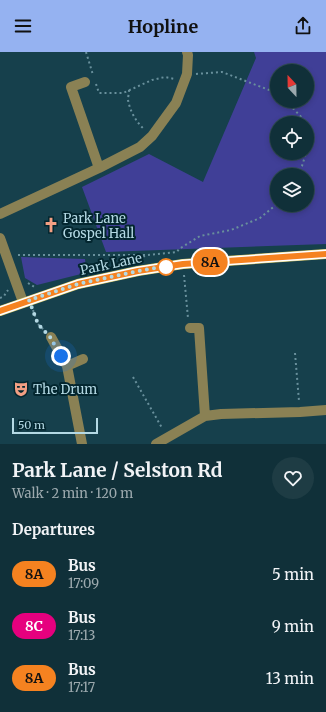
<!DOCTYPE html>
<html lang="en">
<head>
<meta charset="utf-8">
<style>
  body { margin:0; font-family:Merriweather,serif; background:#1e3c44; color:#f1f3f6; height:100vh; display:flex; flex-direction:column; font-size:15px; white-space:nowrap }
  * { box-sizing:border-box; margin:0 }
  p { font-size:13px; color:#9ca9ae }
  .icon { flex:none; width:22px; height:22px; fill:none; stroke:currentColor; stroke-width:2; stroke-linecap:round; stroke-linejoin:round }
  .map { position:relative; height:392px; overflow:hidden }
  .sheet { display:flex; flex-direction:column; background:#103039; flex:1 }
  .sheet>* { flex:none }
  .badge { padding:0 8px; border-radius:13px; font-size:14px; line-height:26px }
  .needle { width:26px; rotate:338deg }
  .fabs { position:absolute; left:270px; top:12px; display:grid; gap:8px }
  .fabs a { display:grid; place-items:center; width:44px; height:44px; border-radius:50%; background:#103039; box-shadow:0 2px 6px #0003,0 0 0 1px #304b53; font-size:20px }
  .scale { position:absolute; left:12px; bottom:10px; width:86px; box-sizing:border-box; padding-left:4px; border:2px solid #b4d9e4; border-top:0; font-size:11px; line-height:14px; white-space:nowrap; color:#b4d9e4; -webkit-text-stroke:3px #03262f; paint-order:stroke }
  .you { position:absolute; width:20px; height:20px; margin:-10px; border:3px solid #fff; border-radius:50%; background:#1a73e8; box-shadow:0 0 0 6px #1a73e833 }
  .map>.badge { position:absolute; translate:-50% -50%; box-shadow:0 0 0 2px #fff }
  h2 { padding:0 12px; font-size:15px; line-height:36px }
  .round { display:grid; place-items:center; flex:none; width:42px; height:42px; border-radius:21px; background:#1e3c44 }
  .summary { display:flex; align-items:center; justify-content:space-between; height:68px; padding:0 12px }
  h1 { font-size:19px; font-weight:700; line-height:30px }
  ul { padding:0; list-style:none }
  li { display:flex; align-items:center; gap:12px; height:52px; padding:0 12px }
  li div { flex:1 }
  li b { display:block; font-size:15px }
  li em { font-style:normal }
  li .badge { min-width:44px; font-weight:700; text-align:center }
  header { display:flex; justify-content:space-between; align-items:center; height:52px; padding:0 12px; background:#95b2f1; color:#111; font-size:18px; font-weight:700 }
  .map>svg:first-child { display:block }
</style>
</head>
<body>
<header><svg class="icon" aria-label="menu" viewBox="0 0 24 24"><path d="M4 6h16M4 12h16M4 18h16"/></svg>Hopline<svg class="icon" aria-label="share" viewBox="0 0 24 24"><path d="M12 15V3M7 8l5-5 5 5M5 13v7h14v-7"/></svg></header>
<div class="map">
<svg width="326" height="392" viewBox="0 0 326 392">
  <rect width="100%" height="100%" fill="#16404c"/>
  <path fill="#403f97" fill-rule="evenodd" d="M254 0H326V192L106 200 82 135 149 102 203 130 256 6ZM277 19H307V49H277ZM277 71H307V101H277ZM277 123H307V153H277Z
    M21 205 85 207 86 216 81 222 37 233 25 226Z"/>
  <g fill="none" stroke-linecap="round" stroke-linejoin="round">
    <path stroke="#69909c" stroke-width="2" stroke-dasharray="2 3" stroke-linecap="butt" d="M86 0 93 23
      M196 22 222 20 277 41
      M96 32 99 41H123L152 28 165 25 175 27
      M129 38C129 41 128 45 128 48 130 59 136 70 144 77
      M286 49 307 71
      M307 71 309 74 308 92 307 96
      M297 123 302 114 306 101
      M18 203H148L177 200 179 197 200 184 231 178 260 166 277 152
      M129 209 145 204
      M184 223 188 266
      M28 231 36 236
      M0 246 4 244 8 238
      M33 258 38 272 44 278
      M295 301 299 349
      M133 325 162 376"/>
    <path stroke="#8a8154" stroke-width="10" d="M85 30 71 35 99 116
      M0 162 99 116 140 95 152 84 176 51 187 22 188 3 187 0
      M0 186 23 250
      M190 276H199L205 364
      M51 285 67 314
      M82 392 67 314 83 307
      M156 392 205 364 221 362 300 360 326 358"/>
    <path stroke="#d9c765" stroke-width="10" d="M0 259 78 232 138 219 183 212 326 202"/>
  </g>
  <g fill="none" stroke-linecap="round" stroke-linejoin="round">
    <g stroke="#fff" stroke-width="9">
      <path id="line" d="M0 259 78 232 138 219 183 212 326 202"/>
    </g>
    <use href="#line" stroke="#f58220" stroke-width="6"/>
    <path stroke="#b4d9e4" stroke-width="4" stroke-dasharray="0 7.2" d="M61 304 50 285 38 272 29 248 78 232 138 219 168 214 166 215"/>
  </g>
  <defs>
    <g id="church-bare" transform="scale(1.2)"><path d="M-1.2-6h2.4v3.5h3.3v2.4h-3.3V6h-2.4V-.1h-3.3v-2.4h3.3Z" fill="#f39f83" stroke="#03262f" stroke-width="2.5" paint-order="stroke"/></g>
    <g id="theatre-bare" transform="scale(1.2)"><path d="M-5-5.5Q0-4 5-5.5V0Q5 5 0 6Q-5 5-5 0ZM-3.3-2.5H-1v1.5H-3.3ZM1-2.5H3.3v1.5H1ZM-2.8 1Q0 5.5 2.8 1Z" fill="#f39f83" stroke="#03262f" stroke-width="2.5" paint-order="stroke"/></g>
  </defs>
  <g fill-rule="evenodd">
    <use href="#church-bare" x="51" y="173"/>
    <use href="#theatre-bare" x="21" y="337"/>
  </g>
  <circle fill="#fff" stroke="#f58220" stroke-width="2" cx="166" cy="215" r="8"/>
  <g text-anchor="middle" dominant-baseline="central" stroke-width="4" stroke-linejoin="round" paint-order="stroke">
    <g font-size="13" fill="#b4d9e4" stroke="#03262f" text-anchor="start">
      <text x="63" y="166">Park Lane<tspan x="63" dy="15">Gospel Hall</tspan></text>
      <text x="33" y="337">The Drum</text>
    </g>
    <g font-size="13" fill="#b4d9e4" stroke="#03262f">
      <text transform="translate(111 212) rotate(-12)">Park Lane</text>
    </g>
  </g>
</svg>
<div class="fabs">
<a><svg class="needle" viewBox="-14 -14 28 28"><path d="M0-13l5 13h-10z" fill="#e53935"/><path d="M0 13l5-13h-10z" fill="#9ca9ae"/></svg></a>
<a><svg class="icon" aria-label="locate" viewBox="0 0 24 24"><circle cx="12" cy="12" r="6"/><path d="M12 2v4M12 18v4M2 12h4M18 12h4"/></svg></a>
<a><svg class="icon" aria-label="layers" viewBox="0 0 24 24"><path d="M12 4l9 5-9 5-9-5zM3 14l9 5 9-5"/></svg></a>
</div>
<div class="scale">50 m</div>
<div class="you" style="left:61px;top:304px"></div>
<b class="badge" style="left:210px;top:210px;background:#f58220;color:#111">8A</b>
</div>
<section class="sheet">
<div class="summary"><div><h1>Park Lane / Selston Rd</h1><p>Walk · 2 min · 120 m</p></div><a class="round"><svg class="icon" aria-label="heart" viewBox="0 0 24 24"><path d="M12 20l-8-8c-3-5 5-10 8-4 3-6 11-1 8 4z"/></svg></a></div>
<h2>Departures</h2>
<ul>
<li><span class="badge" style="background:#f58220;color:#111">8A</span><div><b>Bus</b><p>17:09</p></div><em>5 min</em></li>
<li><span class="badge" style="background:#e6007e;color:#fff">8C</span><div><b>Bus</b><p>17:13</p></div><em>9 min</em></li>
<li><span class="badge" style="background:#f58220;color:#111">8A</span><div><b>Bus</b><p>17:17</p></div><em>13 min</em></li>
</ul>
</section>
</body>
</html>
